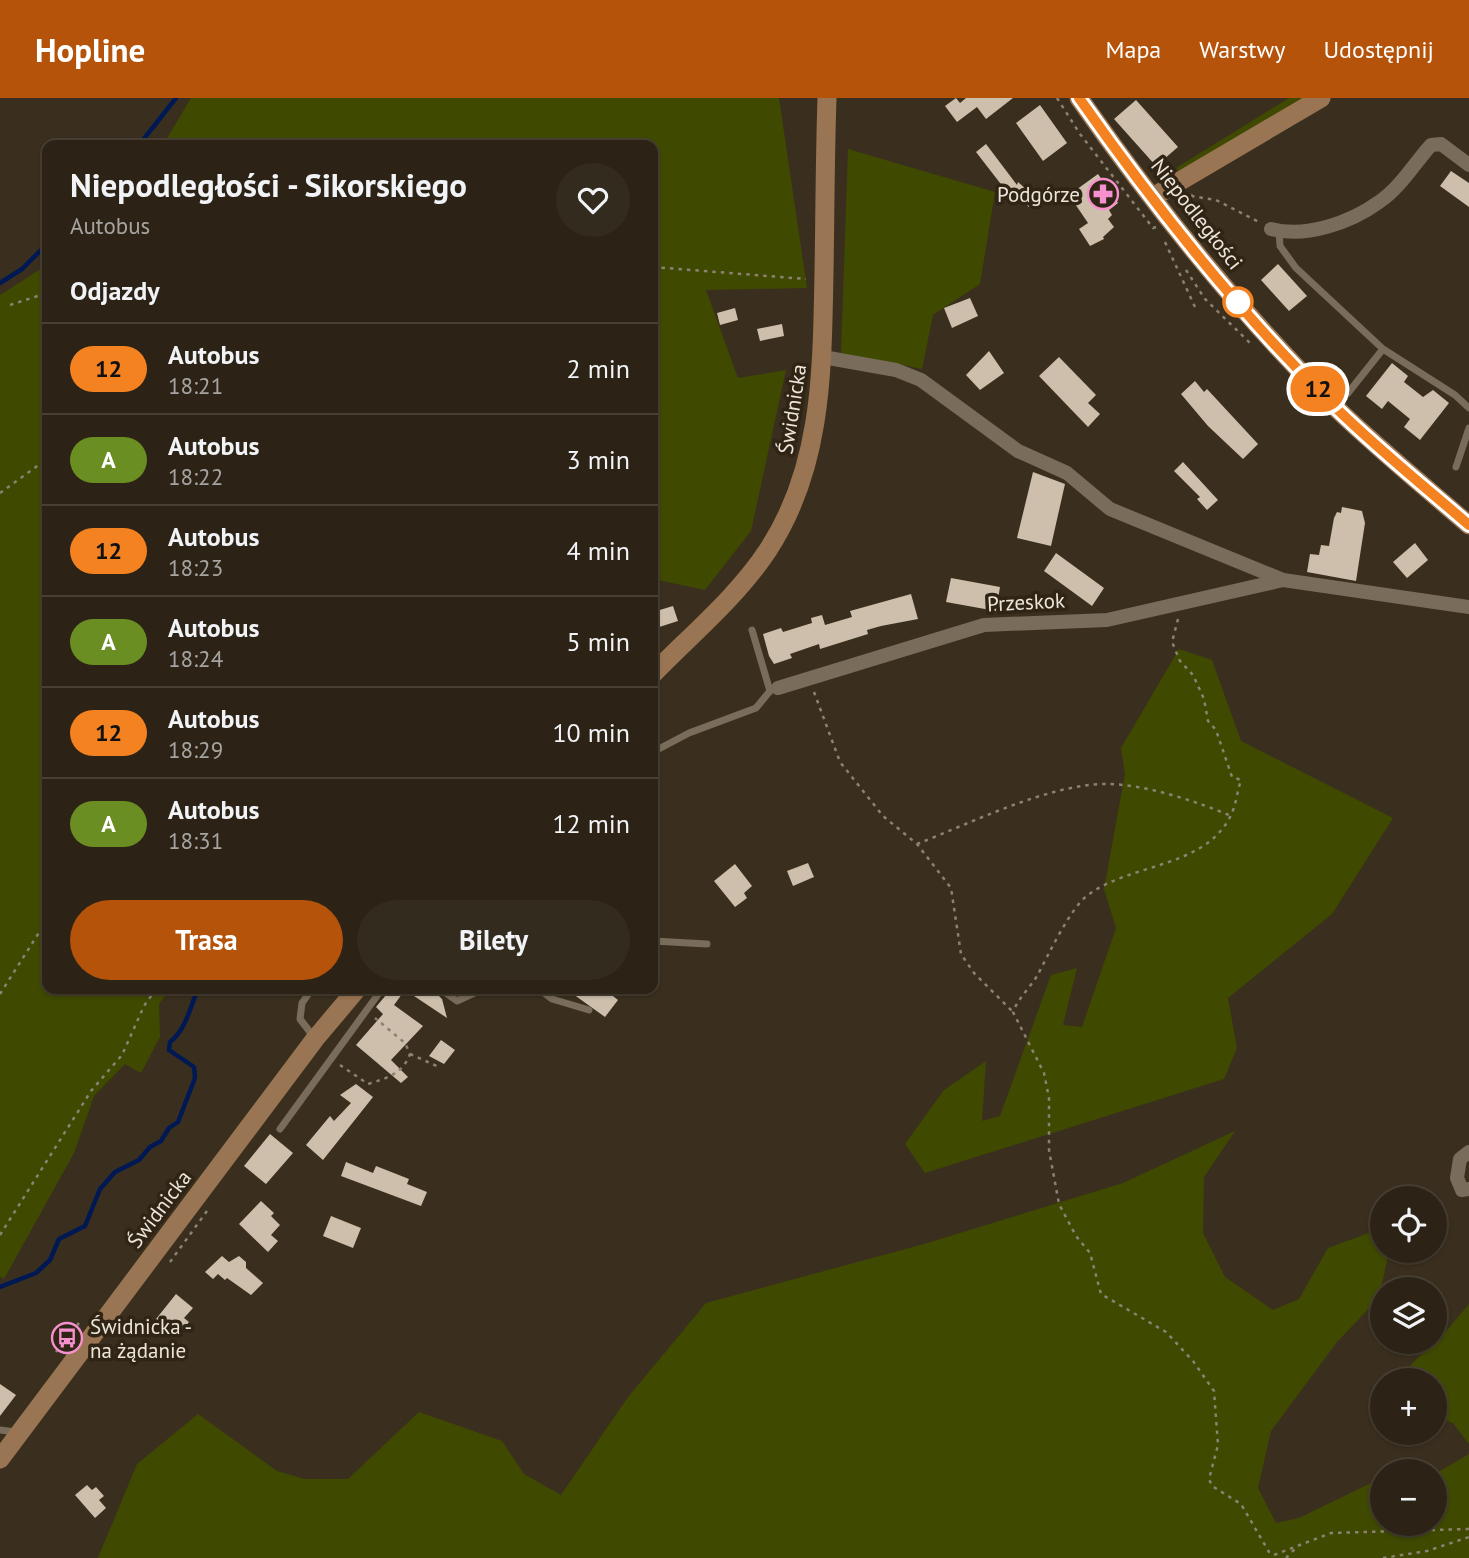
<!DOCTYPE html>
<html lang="pl">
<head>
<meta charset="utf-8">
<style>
  body { margin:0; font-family:"PT Sans",sans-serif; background:#342b1f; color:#f1f3f6; height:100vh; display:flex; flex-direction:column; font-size:26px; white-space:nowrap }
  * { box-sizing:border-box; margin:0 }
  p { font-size:23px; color:#a6a4a1 }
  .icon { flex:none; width:38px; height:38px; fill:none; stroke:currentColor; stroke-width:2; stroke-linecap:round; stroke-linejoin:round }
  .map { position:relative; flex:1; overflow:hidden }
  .details { position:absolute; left:42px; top:42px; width:616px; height:854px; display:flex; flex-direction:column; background:#2c2316; border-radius:14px; box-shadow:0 2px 5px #0004,0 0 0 2px #484035 }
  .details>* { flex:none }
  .badge { padding:0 14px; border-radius:23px; font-size:24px; line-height:46px }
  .buttons { position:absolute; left:1370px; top:1088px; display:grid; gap:14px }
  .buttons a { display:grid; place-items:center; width:77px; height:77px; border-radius:50%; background:#2c2316; box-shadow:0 2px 5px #0004,0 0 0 2px #484035; font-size:35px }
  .map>.badge { position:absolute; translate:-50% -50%; box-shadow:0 0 0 4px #fff }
  h2 { padding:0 28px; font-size:26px; line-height:63px }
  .round { display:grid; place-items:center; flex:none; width:74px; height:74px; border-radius:37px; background:#342b1f }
  .summary { display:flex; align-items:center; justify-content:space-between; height:119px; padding:0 28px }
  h1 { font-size:33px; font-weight:800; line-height:52px }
  .button { display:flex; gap:14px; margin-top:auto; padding:14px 28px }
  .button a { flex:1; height:80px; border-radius:42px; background:#b45309; color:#fff; font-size:28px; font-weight:800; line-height:80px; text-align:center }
  .button a+a { background:#342b1f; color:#f1f3f6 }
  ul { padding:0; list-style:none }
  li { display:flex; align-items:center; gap:21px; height:91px; padding:0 28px; border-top:2px solid #484035 }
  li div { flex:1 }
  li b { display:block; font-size:26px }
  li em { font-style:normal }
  li .badge { min-width:77px; font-weight:700; text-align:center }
  header { display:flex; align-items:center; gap:42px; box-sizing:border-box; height:98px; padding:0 35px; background:#b45309; color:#fff }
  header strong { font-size:33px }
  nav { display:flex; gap:38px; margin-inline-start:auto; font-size:24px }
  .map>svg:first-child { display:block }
</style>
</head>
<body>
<header>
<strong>Hopline</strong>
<nav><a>Mapa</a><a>Warstwy</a><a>Udostępnij</a></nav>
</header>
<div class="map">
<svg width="1469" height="1460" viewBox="0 0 1469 1460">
  <rect width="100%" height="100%" fill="#3a2f1e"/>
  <path fill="#3f4900" d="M191 0H779L807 190 706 192 738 280 786 272 751 433 705 492 653 481V47H163Z
    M1289 0H1302L1179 74 1176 70Z
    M848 51 995 94 980 186 933 217 922 271 841 255Z
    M47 167V891H170L159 906 160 939 141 975 125 966 94 998 74 1055 4 1181 0 1178V197Z
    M1179 551 1212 562 1241 643 1393 720 1332 816 1228 900 1237 950 1224 981 925 1075 905 1046 944 992 986 963 982 1023 1000 1018 1051 877 1077 870 1063 927 1082 929 1116 830 1104 791 1125 676 1121 650Z
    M1235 1033 1204 1079 1203 1135 1225 1179 1273 1212 1299 1201 1328 1150 1382 1130V1153H1389L1379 1200 1337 1244 1271 1333 1258 1390 1276 1425 1299 1420 1371 1385 1382 1384V1426H1435V1376L1469 1356V1460H98L137 1366 198 1316 277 1373 305 1381H348L419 1314 502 1343 524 1376 561 1397 628 1299 706 1205 924 1146 1123 1085Z
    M1469 1206V1346L1453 1325 1435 1318V1283H1394L1447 1232Z"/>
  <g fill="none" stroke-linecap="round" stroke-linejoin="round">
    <path stroke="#001954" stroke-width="4.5" d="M139 47 176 0
      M0 185 22 171 47 146
      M0 1189 36 1175 50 1162 59 1141 85 1128 100 1091 115 1074 139 1062 150 1049 161 1043 169 1030 178 1024 195 980 194 969 169 952 170 944C186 932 190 909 198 891"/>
  </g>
  <path fill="#cdbfab" d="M956 0 960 5 966 0H1013L986 21 977 9 957 24 945 8Z
    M1136 2 1178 49 1156 68 1114 21Z
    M1040 7 1067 45 1043 63 1016 25Z
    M986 46 1017 87 1018 84 1027 92 1024 96 1032 106 1029 109 1000 85 976 54Z
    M1451 73 1469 85V109L1440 88Z
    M1098 76 1118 105 1109 112 1112 117 1108 121 1114 129 1103 139 1104 141 1090 148 1079 131 1088 125 1069 97Z
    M1278 166 1307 198 1289 213 1261 182Z
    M970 200 978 218 952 230 944 210Z
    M735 210 738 222 720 227 717 215Z
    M782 226 784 238 760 243 757 231Z
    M989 253 1004 275 980 292 966 277Z
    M1059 259 1096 297 1088 305 1100 316 1088 329 1039 278Z
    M1392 265 1408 278 1404 284 1423 299 1433 292 1449 305 1420 342 1404 329 1410 321 1388 303 1382 311 1366 298Z
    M1195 283 1204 294 1207 291 1258 346 1243 361 1208 328 1181 296Z
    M1183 364 1218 402 1207 412 1197 401 1200 399 1174 373Z
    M1033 374 1065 386 1051 448 1017 440Z
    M1342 409 1362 413 1365 425 1356 483 1307 474 1310 456 1319 457 1321 447 1329 448 1334 420 1337 414 1341 415Z
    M1415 445 1428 462 1407 480 1393 464Z
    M1056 455 1104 490 1092 508 1044 473Z
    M951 480 1000 489 996 513 946 504Z
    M911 496 918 521 881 528 867 532 868 536 820 551 819 546 790 556 792 560 774 566 769 558 763 536 781 530 783 534 812 525 811 520 822 517 825 527 852 519 850 513Z
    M673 508 678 523 653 531V514Z
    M808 765 814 779 793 788 787 773Z
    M735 766 752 788 744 795 747 800 735 809 714 783Z
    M391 891H432L442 901 447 920 405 892 394 907 423 928 391 962 408 979 401 985 356 947 383 916 376 909Z
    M566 891H604L618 902 605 919Z
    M441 942 455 952 444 966 429 958Z
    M356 986 373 999 323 1062 306 1047 330 1018 334 1023 351 1005 340 997Z
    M270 1036 293 1055 266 1086 244 1068Z
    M346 1064 373 1075 376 1068 409 1081 407 1086 427 1094 421 1108 341 1078Z
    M261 1103 274 1115 271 1118 280 1127 271 1137 278 1143 268 1154 239 1126Z
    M331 1118 361 1130 353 1150 323 1138Z
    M222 1158 229 1164 239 1158 246 1164V1170L263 1185 251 1197 227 1180 225 1182 218 1176 213 1181 205 1174Z
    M176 1196 193 1210 184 1220 189 1224 176 1239 156 1221Z
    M0 1286 16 1297 0 1318Z
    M87 1387 92 1392 96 1389 104 1398 99 1402 106 1410 95 1420 75 1397Z"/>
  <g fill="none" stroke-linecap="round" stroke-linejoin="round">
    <path stroke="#8b8274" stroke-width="2.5" stroke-dasharray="3.5 5" stroke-linecap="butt" d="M1057 0 1080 36 1153 130 1156 129
      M1191 98 1216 102 1259 124
      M1185 112 1192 96
      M1165 144 1195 209
      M653 169 806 181
      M1186 172 1205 201 1253 248
      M10 207 47 195
      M0 395 47 361
      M1178 521 1172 544 1180 563 1193 577 1204 601 1208 623 1216 632 1232 679 1241 682C1237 694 1236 708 1230 719 1204 770 1131 765 1088 797 1070 810 1048 858 1037 878 1029 891 1019 899 1013 914L1044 975 1049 1000V1052L1059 1106 1076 1138 1090 1155 1101 1196 1166 1234 1193 1263 1214 1293 1218 1347 1209 1381 1212 1388 1241 1406 1269 1454 1274 1457 1331 1435 1469 1431
      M814 594 840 664 883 718 917 746 951 790 961 856 974 875 1013 914
      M917 746C971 725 1049 686 1106 686 1144 686 1196 703 1231 718
      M0 896 47 822
      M410 956 441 970
      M340 967 368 986C388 980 403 975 410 956L405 945 375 920
      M0 1137 91 993 122 957 144 908 156 891
      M170 1164 207 1113
      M56 1254 79 1225
      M1286 1460 1296 1450
      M1383 1460 1427 1453 1469 1439"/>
    <path stroke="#796c5a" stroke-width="7" d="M1279 133 1280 148 1296 170 1383 251 1348 295
      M1383 251 1455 297 1469 310
      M1456 369 1469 330
      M752 532 770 593
      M653 654 689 635 756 610 770 593 778 590
      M653 843 707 846
      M312 891 302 905 300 921 313 938
      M440 891 457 903 483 891
      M539 891 552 901 589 912
      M280 1031 382 891
      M0 1332 16 1334"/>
    <path stroke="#796c5a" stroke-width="14" d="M1271 131C1306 140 1350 125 1379 104 1400 90 1414 66 1431 47L1441 46 1469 67
      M823 259 896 272 921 282 1018 353 1067 375 1110 411 1283 482 1469 509
      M778 590 984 527 1107 522 1283 482
      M1469 1054 1460 1061 1457 1080 1462 1092 1469 1091"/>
    <path stroke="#9a7553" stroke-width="19" d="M1079 0C1156 110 1241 216 1337 311 1379 351 1425 389 1469 427
      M1153 99 1321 0
      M653 576C691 537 738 498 768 452 823 368 822 271 824 175 825 117 825 58 827 0
      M0 1361 315 941 357 891"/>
  </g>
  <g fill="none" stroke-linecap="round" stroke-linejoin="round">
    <g stroke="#fff" stroke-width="16">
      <path id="line" d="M1079 0C1156 110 1241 217 1337 311 1379 352 1425 389 1469 427"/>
    </g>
    <use href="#line" stroke="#f58220" stroke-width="10"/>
  </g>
  <defs>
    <g id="pharmacy-ring" transform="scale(1.575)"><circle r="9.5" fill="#302515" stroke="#f690cf" stroke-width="1.5"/><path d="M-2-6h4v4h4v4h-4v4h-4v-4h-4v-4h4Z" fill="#f690cf"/></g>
    <g id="bus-ring" transform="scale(1.575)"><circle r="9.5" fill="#302515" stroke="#f690cf" stroke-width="1.5"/><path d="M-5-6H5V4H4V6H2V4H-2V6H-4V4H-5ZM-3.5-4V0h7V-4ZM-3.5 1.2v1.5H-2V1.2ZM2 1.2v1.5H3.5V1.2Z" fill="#f690cf"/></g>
  </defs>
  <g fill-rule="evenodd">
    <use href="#pharmacy-ring" x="1103" y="96"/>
    <use href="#bus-ring" x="67" y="1240"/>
  </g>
  <circle fill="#fff" stroke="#f58220" stroke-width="3.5" cx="1238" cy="204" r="14"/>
  <g text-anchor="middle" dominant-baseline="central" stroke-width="7" stroke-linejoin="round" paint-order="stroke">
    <g font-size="21" fill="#ece5da" stroke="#302515" text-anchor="end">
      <text x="1080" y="96">Podgórze</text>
      <text x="90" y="1228" text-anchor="start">Świdnicka -<tspan x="90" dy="24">na żądanie</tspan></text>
    </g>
    <g font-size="21" fill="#ece5da" stroke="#302515">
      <text transform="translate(1197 116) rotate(52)">Niepodległości</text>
      <text transform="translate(792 311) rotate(-81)">Świdnicka</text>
      <text transform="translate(1026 504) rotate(-3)">Przeskok</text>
      <text transform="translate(159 1111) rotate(-53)">Świdnicka</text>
    </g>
  </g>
</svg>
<div class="buttons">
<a><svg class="icon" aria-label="locate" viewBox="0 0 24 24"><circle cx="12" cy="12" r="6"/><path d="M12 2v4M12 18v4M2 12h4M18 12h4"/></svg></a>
<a><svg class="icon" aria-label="layers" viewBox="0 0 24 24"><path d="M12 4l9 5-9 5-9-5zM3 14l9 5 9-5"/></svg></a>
<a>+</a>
<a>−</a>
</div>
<b class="badge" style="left:1318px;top:291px;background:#f58220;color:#111">12</b>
<section class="details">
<div class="summary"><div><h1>Niepodległości - Sikorskiego</h1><p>Autobus</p></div><a class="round"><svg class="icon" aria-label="heart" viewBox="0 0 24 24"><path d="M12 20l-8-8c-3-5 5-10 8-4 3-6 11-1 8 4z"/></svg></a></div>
<h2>Odjazdy</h2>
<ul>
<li><span class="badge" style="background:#f58220;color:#111">12</span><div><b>Autobus</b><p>18:21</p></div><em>2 min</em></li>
<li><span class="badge" style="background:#6b8e23;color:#fff">A</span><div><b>Autobus</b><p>18:22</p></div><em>3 min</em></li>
<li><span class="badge" style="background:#f58220;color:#111">12</span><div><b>Autobus</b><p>18:23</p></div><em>4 min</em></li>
<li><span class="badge" style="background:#6b8e23;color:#fff">A</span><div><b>Autobus</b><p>18:24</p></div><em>5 min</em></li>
<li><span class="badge" style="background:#f58220;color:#111">12</span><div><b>Autobus</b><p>18:29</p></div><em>10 min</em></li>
<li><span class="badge" style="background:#6b8e23;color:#fff">A</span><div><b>Autobus</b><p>18:31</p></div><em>12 min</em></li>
</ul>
<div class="button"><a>Trasa</a><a>Bilety</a></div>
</section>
</div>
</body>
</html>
